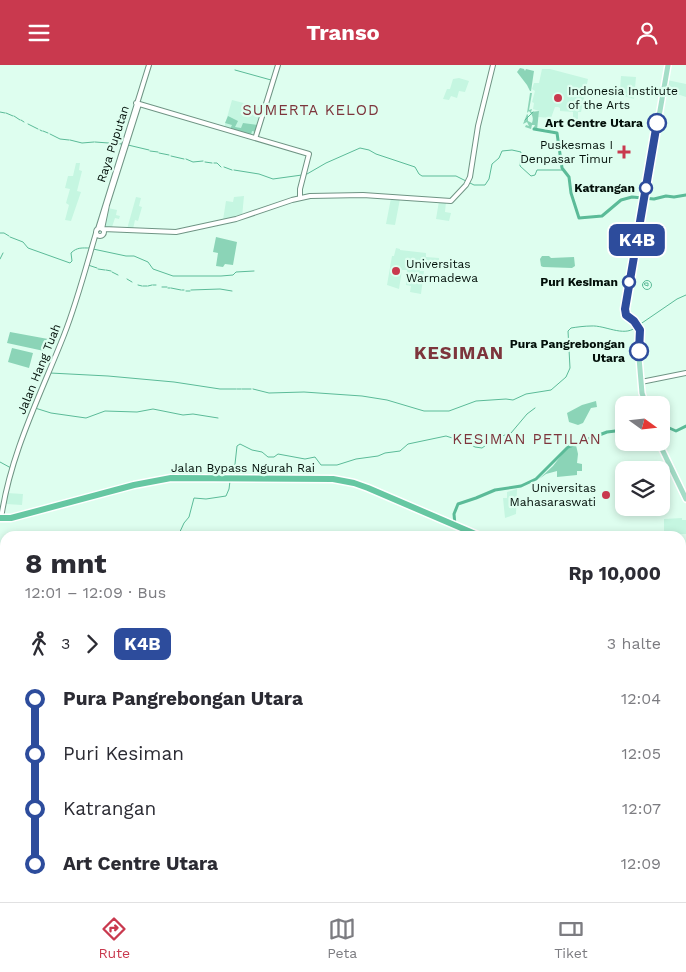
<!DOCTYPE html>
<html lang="id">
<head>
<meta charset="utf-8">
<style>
  body { margin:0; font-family:"Work Sans",sans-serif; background:#f2f2f3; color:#2b2b33; height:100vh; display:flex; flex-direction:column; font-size:19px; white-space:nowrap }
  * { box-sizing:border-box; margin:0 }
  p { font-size:16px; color:#7c7c81 }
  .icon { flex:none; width:28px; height:28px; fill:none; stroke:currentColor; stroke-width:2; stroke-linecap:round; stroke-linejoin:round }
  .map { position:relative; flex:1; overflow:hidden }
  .panel { position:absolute; left:0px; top:466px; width:686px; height:371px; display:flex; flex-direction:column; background:#fff; border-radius:15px 15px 0 0; box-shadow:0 2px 8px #0003 }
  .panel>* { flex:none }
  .badge { padding:0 10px; border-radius:8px; font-size:18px; line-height:32px }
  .needle { width:32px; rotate:105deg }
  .buttons { position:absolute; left:615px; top:331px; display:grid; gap:10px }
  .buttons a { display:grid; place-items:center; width:55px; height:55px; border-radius:10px; background:#fff; box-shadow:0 2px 8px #0003; font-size:25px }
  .map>.badge { position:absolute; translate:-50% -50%; box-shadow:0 0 0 2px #fff }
  .legs { display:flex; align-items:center; gap:8px; height:55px; padding:0 25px; font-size:16px }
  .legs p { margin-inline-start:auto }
  .overview { display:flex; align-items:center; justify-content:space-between; height:85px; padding:0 25px }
  h1 { font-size:28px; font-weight:700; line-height:38px }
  ul { padding:0 25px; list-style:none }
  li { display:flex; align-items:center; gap:18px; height:55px; font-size:19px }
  li i { display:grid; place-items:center; width:8px; height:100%; margin:0 6px; background:currentColor }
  li i::after { content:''; width:12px; height:12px; margin:-6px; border:4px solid; border-radius:50%; background:#fff }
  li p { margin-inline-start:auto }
  li:first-child i { background:linear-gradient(#0000 50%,currentColor 0) }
  li:last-child i { background:linear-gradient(currentColor 50%,#0000 0) }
  header { display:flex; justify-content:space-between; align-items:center; height:65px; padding:0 25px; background:#c9394e; color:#fff; font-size:22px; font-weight:700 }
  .tabs { display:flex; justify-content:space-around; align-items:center; height:70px; border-top:1px solid #e1e1e2; background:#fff; font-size:14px; color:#7c7c81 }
  .tabs a { display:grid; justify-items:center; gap:2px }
  .tabs .on { color:#c9394e }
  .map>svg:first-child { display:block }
</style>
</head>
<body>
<header><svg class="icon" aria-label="menu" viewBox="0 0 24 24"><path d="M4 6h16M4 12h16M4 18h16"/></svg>Transo<svg class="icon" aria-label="person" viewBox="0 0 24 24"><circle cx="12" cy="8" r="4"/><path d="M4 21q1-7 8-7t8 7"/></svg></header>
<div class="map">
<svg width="686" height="837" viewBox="0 0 686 837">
  <rect width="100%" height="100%" fill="#defeef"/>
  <path fill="#c5f6e1" d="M542 4H550L588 14 581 47H578V57H573V47L560 46V43L558 42H555L551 53 538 52 539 46 533 44 534 38 532 37 535 26 532 24 534 18H539Z
    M621 11 636 12 634 34 617 29V25H620Z
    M459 13 469 16 465 27 459 26 457 33 451 31 449 35 443 34 447 24H450L453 14Z
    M667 15 686 19V32L674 28 673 31 665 29Z
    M232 35 263 43 255 69 253 71 224 63Z
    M76 98H80L79 105 82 106 77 126 81 127 71 156 65 155 69 140 66 138 70 124 65 123 68 111H73Z
    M244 131 242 152 241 151 223 155 226 136 233 137 234 132Z
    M136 132 141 133 139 141 142 142 138 156 135 155 133 164H127Z
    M391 133 400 134 395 160 386 159Z
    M439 136 446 137 445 147 451 148 449 156 436 154Z
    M108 143 117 145 116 150 120 151 119 154 115 153 112 162 105 163 104 159Z
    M396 183 400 184V185L426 188V192L439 193V197H442V200L420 199V206H424L421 229 410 227 411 221 406 220 407 205H402L399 224 387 220 392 191H394Z
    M517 424 516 449 505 453 503 433H507V427Z
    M7 428 23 429 22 440 6 439Z
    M682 453V455H686V469H664V454Z"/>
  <path fill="#8bd4b7" d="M520 3 524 4 525 6 526 4 534 6 531 26H530L527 20 517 7Z
    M530 28H532L529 45 532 44 531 47 539 46 537 65 533 64 535 60H532L531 64 525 62 526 60 529 61 527 57 523 59 527 49 528 50V56L532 58C534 52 532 50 529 46L527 48Z
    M228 51 238 56 235 62 241 63 243 58 258 60 256 67 252 66 251 70 230 64 232 60 225 58Z
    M216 172 237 177 233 200 225 199 223 202 216 201 218 188 213 187Z
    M542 191H549L551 193 574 192 575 201 572 203 543 202 541 201 540 194Z
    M10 267 48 274H49L44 286 7 278Z
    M12 283 33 288 29 303 8 297Z
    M596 336 597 342 591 343 583 358 578 360 569 357 567 348 582 340Z
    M576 380 578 389 577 398 582 399V406H577V410L557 412V406L546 409 539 414 553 401 566 384Z"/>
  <path fill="#5bbb98" d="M5 536V832H388L390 837H0V540Z"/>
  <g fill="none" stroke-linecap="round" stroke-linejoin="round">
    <path stroke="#5bbb98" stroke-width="1" d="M235 5 271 15 272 14
      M0 47 5 48
      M6 48 13 51
      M14 51 20 55
      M21 55 24 57
      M525 55 533 47
      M28 59 38 64
      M40 65 42 66
      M43 66 48 68
      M50 69 60 74 69 75
      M70 75 82 78 94 77
      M95 77 122 79
      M128 80 149 85
      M150 86 158 87
      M159 88 169 90
      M171 91 184 94
      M186 94 193 97 203 96
      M205 97 212 98
      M214 98H217L221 102
      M224 102 232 105
      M234 105 259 109 273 114 302 110
      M307 109 326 98 360 83 369 85 376 89 415 102 419 109 422 111H456L474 120H485L489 114 492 99 499 93 502 86 512 85 521 87 520 101 531 111 535 110 537 105H564
      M0 168H4L9 171
      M10 172 23 177 28 183 70 198 72 196 71 188C77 182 82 183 90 183
      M93 184 126 191H134L148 197 153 204 173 211H221L233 210 236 207 254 206
      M0 194 3 188
      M88 200 97 203
      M98 204 105 205
      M106 205 111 206
      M112 207 118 210
      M127 214 132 217
      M642.5 220a4.5 4.5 0 1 1 9 0a4.5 4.5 0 1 1-9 0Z
      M645 218H648V221L645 220Z
      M138 220 142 221
      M153 220H156
      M143 221H147
      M148 221 152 220
      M162 222H167
      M168 223H170
      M171 223 181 225
      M182 225H184
      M191 225 220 224 232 226
      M186 226H190
      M639 260 677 234 686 230
      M50 308 108 311 174 317 220 324H236
      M237 324H241
      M242 324H251
      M253 324 269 328 304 327 362 331 387 335 424 346H449L476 336 506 334 513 335 526 329 551 325 566 312 570 303 568 266 571 263C577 262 585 261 591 261 605 260 623 272 635 263
      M35 343 51 348 86 353 105 346 137 347 153 344 183 350 193 349 218 353
      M0 397 11 403
      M230 412 235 399 237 381 240 379 252 385 262 387 268 392H274L278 389 305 394 315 392 321 400H337L356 394 378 391 385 388 400 386 408 379 446 371 468 378 475 382 482 383 496 373 511 368 527 349 535 343
      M178 471 184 458 189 452 194 433 206 434 226 431 229 424 230 416
      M681 748 686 744
      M615 832 617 837"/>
    <path stroke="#5bbb98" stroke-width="3" d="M534 64 557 68 562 103 569 112 571 128 579 153 602 151 621 135 632 132 654 134 666 131 674 132 686 130
      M661 363 667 362 676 366 686 361
      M455 460 454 449 458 439 476 433 495 425 521 421 536 414 568 382 607 367 624 365"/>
    <path stroke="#1a644c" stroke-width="1" stroke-dasharray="6 5" stroke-linecap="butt" d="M104 837 105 832
      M125 837V832
      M143 837 144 832
      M160 837 161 832"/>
    <g stroke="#6f9484" stroke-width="6">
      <path id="secondary" d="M136 38 309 89 300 124V132
        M256 71 278 0
        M96 167a4 4 0 1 1 8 0a4 4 0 1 1-8 0Z
        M98 164 149 0
        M102 164 107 140 139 39
        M103 164 176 167 236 154 292 135 310 131 363 130 451 136 466 120 470 112 478 61 493 0
        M641 317 686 308
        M1 454C10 389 40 331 64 270 77 237 86 202 96 168"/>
    </g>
    <g stroke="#fff" stroke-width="8">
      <path id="primary" d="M654 340 644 334 642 328 638 281 641 266 635 257 626 251 625 245 668 0
        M659 378 686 434"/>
    </g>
    <g stroke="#fff" stroke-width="9">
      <path id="highway" d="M0 453H11L134 420 171 413 333 414 354 418 368 423 480 471
        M681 533 686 532
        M462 837 463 832"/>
    </g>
    <use href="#secondary" stroke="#fff" stroke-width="4"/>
    <use href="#primary" stroke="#a3ddc7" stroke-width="5"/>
    <use href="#highway" stroke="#66c7a2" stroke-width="6"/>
  </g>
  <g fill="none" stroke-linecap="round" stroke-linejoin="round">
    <g stroke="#fff" stroke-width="11">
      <path id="line-1" d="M639 286 640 265 634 256 626 250 625 244 657 58"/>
    </g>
    <use href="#line-1" stroke="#2d4c9c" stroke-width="8"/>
  </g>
  <g fill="#c9394e" stroke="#defeef" stroke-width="2">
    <circle cx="558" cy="33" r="5"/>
    <path d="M621.5 79.5h5v5h5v5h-5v5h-5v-5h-5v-5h5z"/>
    <circle cx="396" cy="206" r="5"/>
    <circle cx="606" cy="430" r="5"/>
  </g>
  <g fill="#fff" stroke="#2d4c9c" stroke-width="2.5">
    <circle cx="657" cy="58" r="9"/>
    <circle cx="646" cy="123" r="6"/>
    <circle cx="629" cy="217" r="6"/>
    <circle cx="639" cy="286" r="9"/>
  </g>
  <g text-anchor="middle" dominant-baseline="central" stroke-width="4.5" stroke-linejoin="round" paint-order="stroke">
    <g font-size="12" fill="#020f09" stroke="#defeef" text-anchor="start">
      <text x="568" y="26">Indonesia Institute<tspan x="568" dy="14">of the Arts</tspan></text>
      <text x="613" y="80" text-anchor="end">Puskesmas I<tspan x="613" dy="14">Denpasar Timur</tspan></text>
      <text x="406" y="199">Universitas<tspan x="406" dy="14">Warmadewa</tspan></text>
      <text x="596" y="423" text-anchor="end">Universitas<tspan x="596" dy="14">Mahasaraswati</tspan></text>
    </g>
    <g font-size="12" font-weight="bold" fill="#020f09" stroke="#defeef" text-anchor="end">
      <text x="643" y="58">Art Centre Utara</text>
      <text x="635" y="123">Katrangan</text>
      <text x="618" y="217">Puri Kesiman</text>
      <text x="625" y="279">Pura Pangrebongan<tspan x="625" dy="14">Utara</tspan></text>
    </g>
    <g font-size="12" fill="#020f09" stroke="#defeef">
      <text transform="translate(113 79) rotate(-72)">Raya Puputan</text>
      <text transform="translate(39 304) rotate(-68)">Jalan Hang Tuah</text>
      <text x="243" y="403">Jalan Bypass Ngurah Rai</text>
    </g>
    <g font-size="15" letter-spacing="1" fill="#7d353c" stroke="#defeef">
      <text x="311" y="45">SUMERTA KELOD</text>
      <text x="527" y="374">KESIMAN PETILAN</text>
    </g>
    <g font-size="18" font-weight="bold" letter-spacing="1" fill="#7d353c" stroke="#defeef">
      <text x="459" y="287">KESIMAN</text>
    </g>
  </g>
</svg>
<div class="buttons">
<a><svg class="needle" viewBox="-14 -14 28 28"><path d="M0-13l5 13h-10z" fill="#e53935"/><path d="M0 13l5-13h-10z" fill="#7c7c81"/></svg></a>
<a><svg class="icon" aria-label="layers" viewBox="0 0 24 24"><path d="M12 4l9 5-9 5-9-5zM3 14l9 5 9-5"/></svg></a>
</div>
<b class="badge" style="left:637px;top:175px;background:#2d4c9c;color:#fff">K4B</b>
<section class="panel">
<div class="overview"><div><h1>8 mnt</h1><p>12:01 – 12:09 · Bus</p></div><b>Rp 10,000</b></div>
<div class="legs"><svg class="icon" aria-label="walk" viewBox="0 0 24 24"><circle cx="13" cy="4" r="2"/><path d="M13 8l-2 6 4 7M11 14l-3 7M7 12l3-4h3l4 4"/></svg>3<svg class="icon" aria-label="forward" viewBox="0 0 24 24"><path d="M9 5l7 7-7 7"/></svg><b class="badge" style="background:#2d4c9c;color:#fff">K4B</b><p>3 halte</p></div>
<ul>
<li><i style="color:#2d4c9c"></i><b>Pura Pangrebongan Utara</b><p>12:04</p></li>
<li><i style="color:#2d4c9c"></i><span>Puri Kesiman</span><p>12:05</p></li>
<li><i style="color:#2d4c9c"></i><span>Katrangan</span><p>12:07</p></li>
<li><i style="color:#2d4c9c"></i><b>Art Centre Utara</b><p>12:09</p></li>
</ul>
</section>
</div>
<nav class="tabs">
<a class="on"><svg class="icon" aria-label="directions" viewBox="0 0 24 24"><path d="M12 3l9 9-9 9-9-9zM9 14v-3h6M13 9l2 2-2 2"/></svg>Rute</a>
<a><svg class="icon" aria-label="map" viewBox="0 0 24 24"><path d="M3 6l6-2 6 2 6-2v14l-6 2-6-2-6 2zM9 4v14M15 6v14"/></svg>Peta</a>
<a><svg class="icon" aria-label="tickets" viewBox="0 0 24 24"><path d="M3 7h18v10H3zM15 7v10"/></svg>Tiket</a>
</nav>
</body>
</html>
